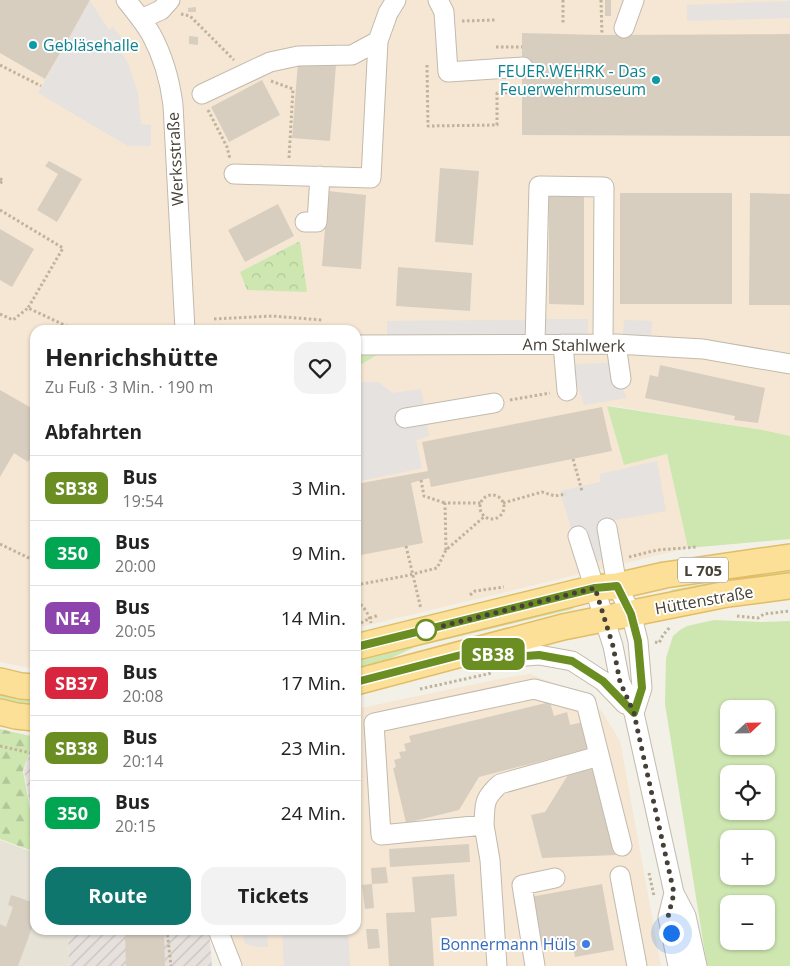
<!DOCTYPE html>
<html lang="de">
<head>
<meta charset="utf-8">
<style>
  body { margin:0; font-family:"Open Sans",sans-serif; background:#f2f2f2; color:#222; height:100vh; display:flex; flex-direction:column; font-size:19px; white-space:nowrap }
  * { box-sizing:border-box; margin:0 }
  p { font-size:16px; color:#767676 }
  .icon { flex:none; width:28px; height:28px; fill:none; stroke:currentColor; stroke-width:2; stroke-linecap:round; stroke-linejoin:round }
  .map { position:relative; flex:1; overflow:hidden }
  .panel { position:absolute; left:30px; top:325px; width:331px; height:610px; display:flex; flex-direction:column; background:#fff; border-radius:15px; box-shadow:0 1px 4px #0004 }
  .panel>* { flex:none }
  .badge { padding:0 10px; border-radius:8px; font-size:18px; line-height:32px }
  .needle { width:32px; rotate:68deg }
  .controls { position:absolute; left:720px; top:700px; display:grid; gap:10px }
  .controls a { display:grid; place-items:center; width:55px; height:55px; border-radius:10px; background:#fff; box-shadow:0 1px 4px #0004; font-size:25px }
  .you { position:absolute; width:25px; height:25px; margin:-12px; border:4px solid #fff; border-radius:50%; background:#1a73e8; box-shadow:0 0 0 8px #1a73e833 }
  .map>.badge { position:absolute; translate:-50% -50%; box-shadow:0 0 0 2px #fff }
  h2 { padding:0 15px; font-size:19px; line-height:45px }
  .round { display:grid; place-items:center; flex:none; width:52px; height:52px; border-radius:15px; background:#f2f2f2 }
  .summary { display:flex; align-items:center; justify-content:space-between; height:85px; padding:0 15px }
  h1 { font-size:24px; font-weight:700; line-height:38px }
  .button { display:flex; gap:10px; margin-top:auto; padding:10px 15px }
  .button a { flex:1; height:58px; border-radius:15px; background:#0f766e; color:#fff; font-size:20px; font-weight:700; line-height:58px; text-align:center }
  .button a+a { background:#f2f2f2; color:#222 }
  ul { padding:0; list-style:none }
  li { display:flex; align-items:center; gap:15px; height:65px; padding:0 15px; border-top:1px solid #e0e0e0 }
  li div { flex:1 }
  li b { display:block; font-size:19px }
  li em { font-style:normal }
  li .badge { min-width:55px; font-weight:700; text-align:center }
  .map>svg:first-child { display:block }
</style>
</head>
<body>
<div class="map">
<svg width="790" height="966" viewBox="0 0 790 966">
  <defs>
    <pattern id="industrial-furrows" width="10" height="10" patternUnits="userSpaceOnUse" patternTransform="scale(1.25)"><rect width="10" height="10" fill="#e6e1dc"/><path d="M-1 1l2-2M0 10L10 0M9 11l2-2" fill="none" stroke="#c7c2bd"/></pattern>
    <pattern id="forest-firs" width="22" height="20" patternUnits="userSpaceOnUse" patternTransform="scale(1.25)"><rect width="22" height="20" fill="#cee7b1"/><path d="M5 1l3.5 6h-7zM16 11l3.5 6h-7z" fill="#b2c799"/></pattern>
    <pattern id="park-crowns" width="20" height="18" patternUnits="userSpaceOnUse" patternTransform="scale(1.25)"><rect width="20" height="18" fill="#cee7b1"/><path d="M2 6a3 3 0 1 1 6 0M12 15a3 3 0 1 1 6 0" fill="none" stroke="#b2c799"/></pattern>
  </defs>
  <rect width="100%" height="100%" fill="#f3f0e7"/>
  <path fill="#e7e2d6" d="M0 840 35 853V930H68L69 966H0Z"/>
  <path fill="#f5e7d3" d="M0 0H790V436L763 430 607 405 610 413 667 454 688 548 356 628V330H35V669L0 662Z
    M530 674 583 694 603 713 620 741 661 966H240L228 930H356V709L499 679Z"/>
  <path fill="url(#industrial-furrows)" d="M35 738V833L24 771Z
    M68 930H209L212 966H69Z"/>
  <path fill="#cee7b1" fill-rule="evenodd" d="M378 354 357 367H356V355Z
    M607 406 763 430 790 436V539L688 548 667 454 624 465Z
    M790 571V576L672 595 671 590 733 578Z
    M572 604 574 607 573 609 415 647 385 661 356 669V657Z
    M714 620 762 622 790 621V966H707L665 704 666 658 673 636 680 630 687 626ZM729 709H766V746H729ZM729 774H766V811H729ZM729 839H766V876H729ZM729 904H766V941H729Z
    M0 689 35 695V707L0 701Z"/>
  <path fill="url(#forest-firs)" d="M0 729 35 737 23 771 35 837V852L0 839Z"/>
  <path fill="url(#park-crowns)" d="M300 241 307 292 247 290 240 272Z"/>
  <path fill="#e5e2df" d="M90 1 109 30 113 27 126 44 120 51 128 63 138 94 141 124 151 125V146H128L38 93Z
    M790 1V18L687 21V5Z
    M546 319H588V334L546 335Z
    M526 320V335H387V321Z
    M624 320 652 321 651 336 623 335Z
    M611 362 627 398 584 405 571 365Z
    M356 382H378L393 393 421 389 429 436 416 440 422 468 356 482Z
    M657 461 666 511 615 520 617 557 582 564 560 491 600 482V474Z
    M31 765 35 766V808L32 807Z
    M243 930H267L268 947H257L244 943Z
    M282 930H348L350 966H284Z"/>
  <path fill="#d8cec0" d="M0 0H90L70 36 45 79 0 53Z
    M605 0H611V16H605Z
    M196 7V12H188V8Z
    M522 33 602 35 790 34V136L522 135Z
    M189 36 198 37V45L189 44Z
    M298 62 336 65 330 141 292 138Z
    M262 80 280 115 229 142 211 107Z
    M49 161 82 179 57 222 37 210 58 174 45 166Z
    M440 168 479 171 473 245 435 242Z
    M328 191 366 195 361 269 322 266Z
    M584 192V305L549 304V193Z
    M620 193H732V304H620Z
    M750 193 790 194V305H749Z
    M278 204 294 236 245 262 228 230Z
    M0 229 34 249 12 287 0 280Z
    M398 267 472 273 470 311 396 306Z
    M660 365 765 388 758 423 734 420 735 416 645 398 650 375 658 377Z
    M0 390 35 410V417L31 423 35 425V450L28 462 14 453 0 477Z
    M602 407 612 451 431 487 429 478 411 483 423 543 356 556V484L428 471 422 442Z
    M550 702 554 716 567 712 570 725 583 722 589 749 479 777 459 810 406 823 393 768 396 767 394 760 401 758 399 752 406 751 404 744 411 742 409 736Z
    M593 766 616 855 542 858 531 815 545 812 571 770Z
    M469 844 470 862 390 867 389 849Z
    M386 867 388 883 372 884 371 868Z
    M454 874 457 916 431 918 434 966H389L386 913 415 912 412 877Z
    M372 884 374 908 365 909 362 885Z
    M602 884 614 950 575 957 572 942 539 947 530 897Z
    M11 895 35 903 32 914 35 915V920L18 966H0V924L6 927 13 907 8 905Z
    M366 929H378L380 948 368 949Z
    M131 930H154V933H164L165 966H126L125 934 131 933Z"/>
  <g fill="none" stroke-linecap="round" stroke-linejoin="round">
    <g stroke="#c2baad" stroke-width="21">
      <path id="minor" d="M126 0C135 11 144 22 151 34 163 56 170 81 173 105L185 330
        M438 0 444 12 448 72 523 67
        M141 19 161 10 170 0
        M624 28 634 0
        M202 94 270 62 298 56 352 55 378 41 388 13 396 0
        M234 174 371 178 378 41
        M305 222H317L320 176
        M535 344 539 186 604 187 603 344
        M563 344 567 391
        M616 344 621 379
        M356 345 616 344 703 349 790 364
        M405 418 494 403
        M607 528 617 586 631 613 638 641 642 688 634 713
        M578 536 613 646 620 682 634 713 674 893 686 916 697 966
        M480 651 513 657 539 655 572 661 603 681 625 704
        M484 825C485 804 483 799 500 784L599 756
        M620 876 637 966
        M674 893 668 917 678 966
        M218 930 232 966
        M497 966 490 860 484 825 381 835 374 723 534 689 586 703 622 846
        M535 966 522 885 555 878"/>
    </g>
    <g stroke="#e1bd68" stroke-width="28">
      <path id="major" d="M356 647 595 588 617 586 665 575 790 557
        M0 681 21 686 35 687
        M356 682 563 627 727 594 790 586
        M0 712 16 716 35 718"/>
    </g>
    <path stroke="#c0b39c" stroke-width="3" stroke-dasharray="2.5 2.5" stroke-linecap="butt" d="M563 0V25
      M601 0 602 35
      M181 14 190 16 234 60
      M462 21 496 20
      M496 47H522
      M0 65 41 86
      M427 65 428 126 497 125V93L522 92
      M271 81 293 89 289 158
      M208 110 227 147 230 159
      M0 179 3 180 0 184
      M0 210 63 248 28 308
      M0 314 13 320 28 308 75 330
      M214 319 272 316 322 320
      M510 400 550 393
      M573 459 582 491
      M421 480 424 496 445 503
      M480 507a12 12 0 1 1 24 0a12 12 0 1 1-24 0Z
      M503 503 542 492 555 496 566 494
      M0 544 35 561
      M406 546 421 609
      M446 550 445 503H481
      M629 557 657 550 697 547
      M356 585 405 576 437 568 446 550 485 516
      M470 595 475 591 504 587
      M356 602C364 605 369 615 371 623
      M737 616 758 618 764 614 790 611
      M361 623 370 618 379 615
      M655 642 659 643 663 635 670 627
      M420 689 492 673
      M0 746 35 754
      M649 873 654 896
      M167 930 171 966"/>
    <use href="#minor" stroke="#fff" stroke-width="19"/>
    <use href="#major" stroke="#fce098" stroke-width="25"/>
  </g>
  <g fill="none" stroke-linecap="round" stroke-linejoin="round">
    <g stroke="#fff" stroke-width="11">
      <path id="line" d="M356 647 595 588 617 586 631 614 638 641 642 688 634 713 603 681 572 661 539 655 513 657 476 651 356 682"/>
    </g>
    <use href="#line" stroke="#6b8e23" stroke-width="8"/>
    <path stroke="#464036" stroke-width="5" stroke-dasharray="0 9" d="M426 630 595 588 613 646 620 682 634 713 638 732 674 893 668 917 671 933"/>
  </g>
  <g fill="#0f9aa8" stroke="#fff" stroke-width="2">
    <circle cx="33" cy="45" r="5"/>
    <circle cx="656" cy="80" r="5"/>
  </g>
  <circle fill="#fff" stroke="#6b8e23" stroke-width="2.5" cx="426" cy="630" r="10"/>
  <circle fill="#3f7fe0" stroke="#fff" stroke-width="2" cx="586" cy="944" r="5"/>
  <g text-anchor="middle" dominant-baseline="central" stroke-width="4" stroke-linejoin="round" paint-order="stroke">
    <rect fill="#fff" stroke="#7e7972" stroke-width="1" x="678" y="557.5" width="50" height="25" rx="4"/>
    <g font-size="15" font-weight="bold" fill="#464036">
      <text x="703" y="570">L 705</text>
    </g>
    <g font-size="16" fill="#0d838f" stroke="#fff" text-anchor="start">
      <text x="43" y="45">Gebläsehalle</text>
      <text x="646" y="71" text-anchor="end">FEUER.WEHRK - Das<tspan x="646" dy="18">Feuerwehrmuseum</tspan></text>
    </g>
    <g font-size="16" fill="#464036" stroke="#fff">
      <text transform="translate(175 159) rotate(-93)">Werksstraße</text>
      <text transform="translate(574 345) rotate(1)">Am Stahlwerk</text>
      <text transform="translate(704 600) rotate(-10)">Hüttenstraße</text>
    </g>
    <g font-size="16" fill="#366cbe" stroke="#fff" text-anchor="end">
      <text x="576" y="944">Bonnermann Hüls</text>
    </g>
  </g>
</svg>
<div class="controls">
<a><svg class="needle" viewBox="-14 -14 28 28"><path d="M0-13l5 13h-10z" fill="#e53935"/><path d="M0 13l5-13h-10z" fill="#767676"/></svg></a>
<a><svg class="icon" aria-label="locate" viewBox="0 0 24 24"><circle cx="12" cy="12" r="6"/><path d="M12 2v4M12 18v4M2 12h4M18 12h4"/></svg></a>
<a>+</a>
<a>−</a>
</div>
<div class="you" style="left:671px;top:933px"></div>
<b class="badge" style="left:493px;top:654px;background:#6b8e23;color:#fff">SB38</b>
<section class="panel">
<div class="summary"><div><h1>Henrichshütte</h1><p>Zu Fuß · 3 Min. · 190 m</p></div><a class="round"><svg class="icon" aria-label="heart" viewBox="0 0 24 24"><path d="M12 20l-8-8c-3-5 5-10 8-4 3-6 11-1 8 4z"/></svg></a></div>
<h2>Abfahrten</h2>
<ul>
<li><span class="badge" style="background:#6b8e23;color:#fff">SB38</span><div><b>Bus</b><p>19:54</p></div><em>3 Min.</em></li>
<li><span class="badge" style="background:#00a651;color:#fff">350</span><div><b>Bus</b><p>20:00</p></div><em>9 Min.</em></li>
<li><span class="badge" style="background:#8e44ad;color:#fff">NE4</span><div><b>Bus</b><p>20:05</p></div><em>14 Min.</em></li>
<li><span class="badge" style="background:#d7263d;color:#fff">SB37</span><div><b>Bus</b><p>20:08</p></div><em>17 Min.</em></li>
<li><span class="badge" style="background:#6b8e23;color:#fff">SB38</span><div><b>Bus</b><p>20:14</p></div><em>23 Min.</em></li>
<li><span class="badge" style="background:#00a651;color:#fff">350</span><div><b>Bus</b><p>20:15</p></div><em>24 Min.</em></li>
</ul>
<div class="button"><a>Route</a><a>Tickets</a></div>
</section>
</div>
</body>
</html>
